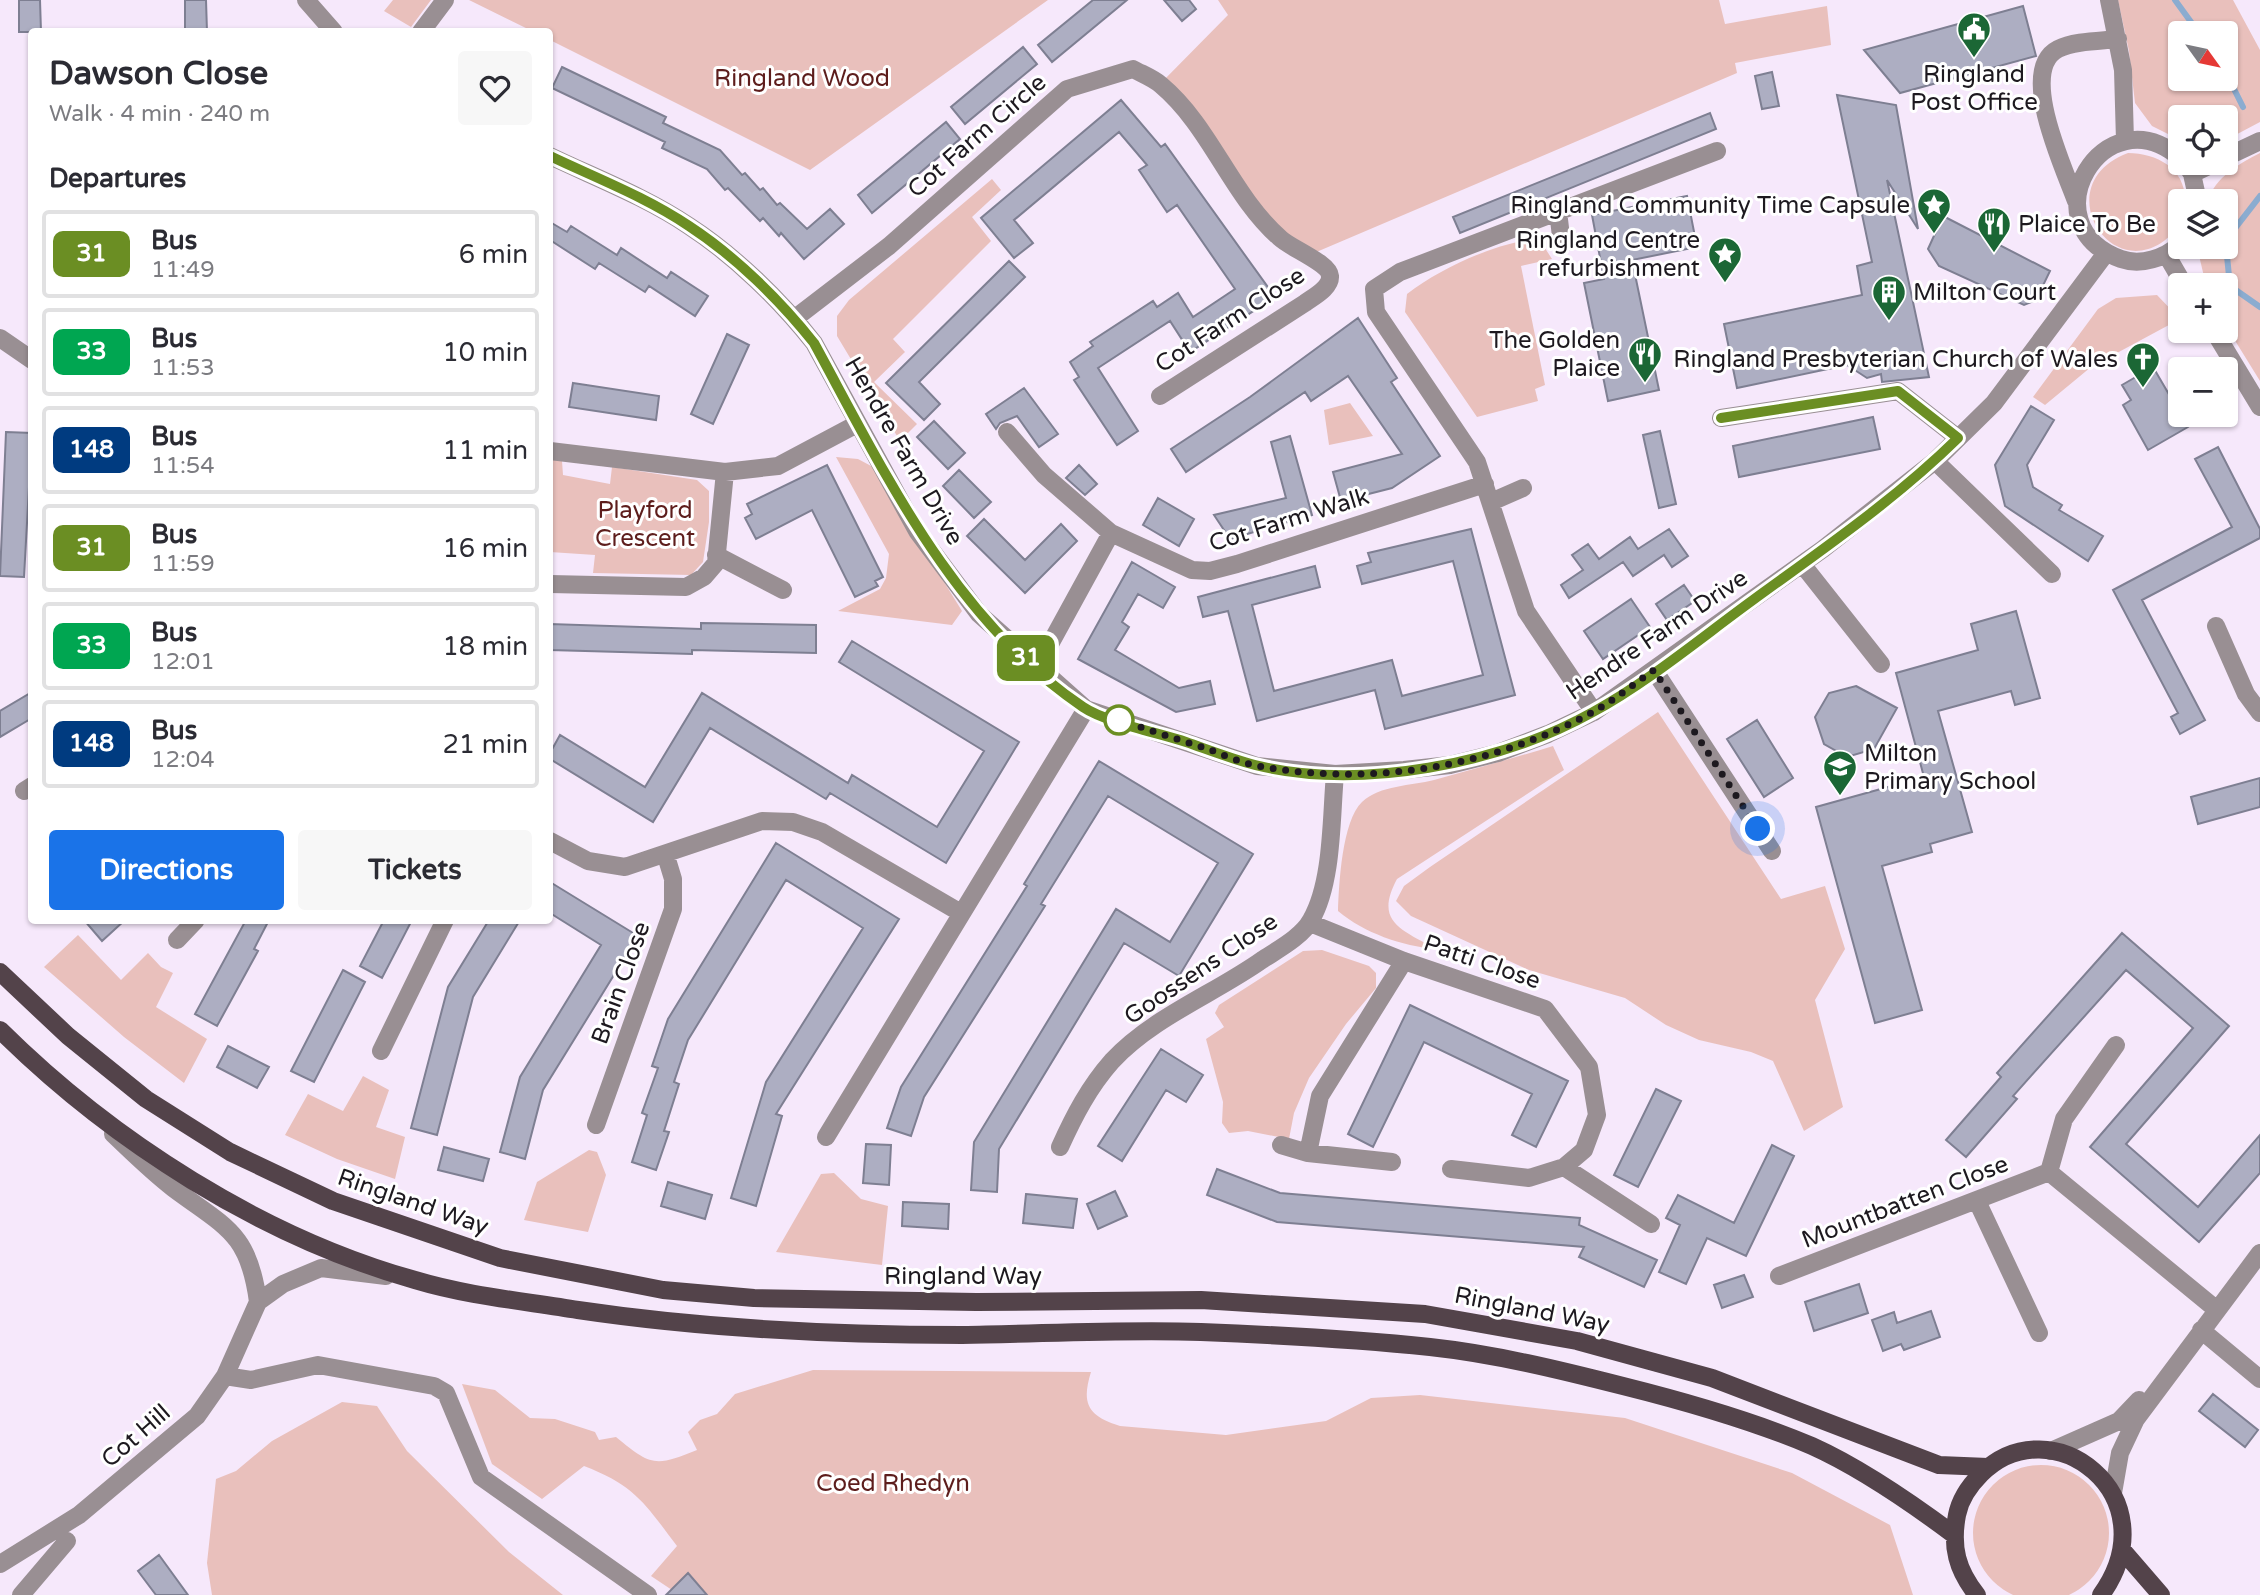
<!DOCTYPE html>
<html lang="en">
<head>
<meta charset="utf-8">
<style>
  body { margin:0; font-family:"Varela Round",sans-serif; background:#f7f7f7; color:#2b2b33; height:100vh; display:flex; flex-direction:column; font-size:26px; white-space:nowrap }
  * { box-sizing:border-box; margin:0 }
  p { font-size:23px; color:#7c7c81 }
  .icon { flex:none; width:38px; height:38px; fill:none; stroke:currentColor; stroke-width:2; stroke-linecap:round; stroke-linejoin:round }
  .map { position:relative; flex:1; overflow:hidden }
  .panel { position:absolute; left:28px; top:28px; width:525px; height:896px; display:flex; flex-direction:column; background:#fff; border-radius:7px; box-shadow:0 2px 5px #0004 }
  .panel>* { flex:none }
  .badge { padding:0 14px; border-radius:10px; font-size:24px; line-height:46px }
  .needle { width:46px; rotate:123deg }
  .tools { position:absolute; left:2168px; top:21px; display:grid; gap:14px }
  .tools a { display:grid; place-items:center; width:70px; height:70px; border-radius:7px; background:#fff; box-shadow:0 2px 5px #0004; font-size:35px }
  .you { position:absolute; width:35px; height:35px; margin:-18px; border:5px solid #fff; border-radius:50%; background:#1a73e8; box-shadow:0 0 0 10px #1a73e833 }
  .map>.badge { position:absolute; translate:-50% -50%; box-shadow:0 0 0 4px #fff }
  h2 { padding:0 21px; font-size:26px; line-height:63px }
  .round { display:grid; place-items:center; flex:none; width:74px; height:74px; border-radius:7px; background:#f7f7f7 }
  .headline { display:flex; align-items:center; justify-content:space-between; height:119px; padding:0 21px }
  h1 { font-size:33px; font-weight:700; line-height:52px }
  .action { display:flex; gap:14px; margin-top:auto; padding:14px 21px }
  .action a { flex:1; height:80px; border-radius:7px; background:#1a73e8; color:#fff; font-size:28px; font-weight:700; line-height:80px; text-align:center }
  .action a+a { background:#f7f7f7; color:#2b2b33 }
  ul { padding:0; list-style:none }
  li { display:flex; align-items:center; gap:21px; height:88px; margin:0 14px 10px; padding:0 7px; border:4px solid #e1e1e2; border-radius:7px }
  li div { flex:1 }
  li b { display:block; font-size:26px }
  li em { font-style:normal }
  li .badge { min-width:77px; font-weight:700; text-align:center }
  .map>svg:first-child { display:block }
</style>
</head>
<body>
<div class="map">
<svg width="2260" height="1595" viewBox="0 0 2260 1595">
  <rect width="100%" height="100%" fill="#f6e8fb"/>
  <path fill="#e9c0bc" fill-rule="evenodd" d="M393 0H431L411 27 384 11Z
    M469 0H1048L810 170 550 40V32L532 31Z
    M1218 0H1719L1725 24 1827 6 1831 45 1735 63 1737 73 1307 256 1280 239 1160 84 1228 15Z
    M2118 0H2233L2260 50V122L2226 140V117H2180V140L2152 126 2135 103 2129 51ZM2180 33H2226V79H2180Z
    M2128 153C2157 153 2186 169 2185 201H2180C2180 220 2178 232 2161 243 2105 279 2050 182 2128 153Z
    M2260 153V381L2226 326V285H2206L2197 247H2226V201H2208C2214 178 2240 163 2260 153Z
    M992 179 1001 190 972 217 991 241 893 339 905 352 874 382 917 424 900 441 837 336V316L849 300Z
    M1534 239 1543 245 1552 259 1521 266 1545 385 1535 389 1538 401 1477 417 1405 312 1407 294C1441 268 1491 245 1534 239Z
    M2157 295 2180 319 2091 367 2045 405 2033 397 2098 309 2116 298Z
    M1350 403 1373 436 1329 445 1324 410Z
    M836 457 858 459 873 467 962 611 952 625 838 611 880 589 886 578 889 554Z
    M550 459 562 461 563 475 610 484 612 467 697 480 709 491V522L703 562 691 575 593 573 595 555 550 552Z
    M1658 712 1781 899 1825 886 1845 949 1815 1000 1843 1107 1804 1131 1773 1061 1751 1052 1699 1040 1666 1025 1625 998 1529 970 1411 916 1396 901 1404 886 1430 867Z
    M1553 746 1564 770 1397 879C1374 922 1401 929 1436 949 1402 946 1364 933 1338 911 1339 884 1342 821 1362 802 1380 785 1411 786 1434 780 1474 769 1514 758 1553 746Z
    M78 935 121 980 148 953 161 967 173 973 156 1007 207 1039 184 1083 124 1037 44 967Z
    M1322 950 1369 966 1376 973V988L1346 1024 1309 1078 1294 1113 1289 1139 1248 1131 1229 1133 1222 1123 1223 1102 1206 1039 1224 1027 1215 1013 1219 1005 1303 951Z
    M363 1076 389 1090 376 1127 405 1137 395 1179 337 1159 285 1135 308 1094 343 1111Z
    M589 1150 597 1152 606 1175 588 1232 524 1220 537 1182Z
    M834 1173 861 1199 888 1206 882 1265 776 1252 821 1174Z
    M813 1370 1091 1372C1081 1404 1088 1416 1120 1426L1226 1435 1326 1421 1371 1398 1420 1395 1625 1418 1792 1473 1890 1525 1913 1595H707L689 1573 672 1590 651 1576 677 1546C645 1504 636 1486 584 1466L542 1499 492 1464 462 1384 495 1390 530 1418 555 1419 595 1432 599 1440 616 1437C651 1466 655 1467 697 1450L688 1432 700 1420 717 1414 735 1394Z
    M342 1402 377 1406 407 1451 509 1552 563 1595H212L207 1563 216 1479 236 1471 272 1441Z
    M1973 1533a68 68 0 1 1 136 0a68 68 0 1 1-136 0Z"/>
  <g fill="none" stroke-linecap="round" stroke-linejoin="round">
    <path stroke="#8bacd0" stroke-width="6" d="M2175 0 2199 33
      M2226 73 2243 107
      M2226 240 2260 196
      M2226 246 2230 286 2260 307"/>
  </g>
  <path fill="#adaec2" stroke="#7e7f92" stroke-width="2" d="M19 0H40L41 32H19Z
    M185 0H206L207 32H185Z
    M1093 0H1127L1052 62 1038 45Z
    M1164 0H1189L1196 9 1182 21Z
    M2023 6 2036 56 1900 93 1864 50Z
    M1023 47 1037 64 965 124 951 107Z
    M562 67 666 117 663 123 720 150 742 175 745 173 760 190 763 188 777 205 780 203 807 229 830 209 844 224 804 259 781 233 779 236 763 218 760 221 728 188 725 190 707 169 662 148 665 142 552 88Z
    M1772 72 1779 106 1762 109 1755 76Z
    M1837 95 1896 105 1918 229 1887 180 1929 377 1882 382 1881 374 1867 378 1847 365 1737 388 1724 324 1862 295 1857 266 1872 262Z
    M1121 100 1161 147 1165 144 1275 297 1190 352 1170 321 1098 368 1138 431 1117 445 1074 380 1079 377 1070 362 1093 346 1090 342 1153 301 1157 307 1178 293 1193 317 1235 289 1177 205 1167 212 1139 170 1147 165 1119 132 1014 220 1033 243 1014 258 981 218Z
    M1710 113 1716 129 1460 233 1453 217Z
    M946 122 960 139 872 213 858 195Z
    M1687 196 1697 247 1632 260 1659 390 1608 401 1584 283 1604 279 1592 215Z
    M1943 216 2050 271 2036 300 2024 305 1939 266 1928 249Z
    M550 222 567 232 571 226 617 255 621 248 667 278 671 272 708 296 695 316 649 286 645 292 599 263 595 269 550 240Z
    M1009 261 1025 277 919 382 940 404 924 420 886 383Z
    M1358 318 1397 378 1391 382 1440 456 1392 488 1341 501 1333 472 1402 454 1348 376 1311 401 1305 392 1186 472 1171 449 1250 397Z
    M727 334 749 345 713 424 691 414Z
    M2153 367 2188 427 2148 450 2123 405 2131 400 2122 385Z
    M573 383 659 396 656 420 569 407Z
    M1024 388 1058 434 1039 447 1017 416 1000 423 996 429 986 414Z
    M2031 406 2054 420 2027 465 2033 487 2062 505 2059 510 2103 536 2088 561 2005 506 1995 465Z
    M1873 417 1880 449 1739 477 1733 446Z
    M934 421 965 453 948 469 917 437Z
    M1660 431 1676 504 1659 508 1643 435Z
    M6 432 32 433 24 577 0 576Z
    M1290 436 1312 515 1230 539 1214 515 1286 498 1271 442Z
    M2218 447 2260 529V538L2142 600 2205 720 2180 734 2171 717 2178 713 2113 590 2232 527 2195 459Z
    M827 465 883 577 875 581 878 586 855 597 812 510 756 539 745 518 752 514 747 504Z
    M1079 465 1097 484 1085 495 1066 478Z
    M959 470 991 502 974 518 943 486Z
    M1158 498 1194 519 1179 546 1143 525Z
    M984 519 1025 560 1061 524 1077 541 1025 593 967 536Z
    M1471 529 1515 695 1385 729 1375 690 1257 721 1228 611 1203 617 1198 597 1315 566 1320 587 1252 605 1274 691 1392 660 1402 696 1483 675 1453 561 1362 584 1357 566 1371 562 1368 553Z
    M1669 529 1688 556 1672 567 1664 555 1633 576 1623 562 1569 598 1561 585 1583 570 1572 555 1588 544 1599 559 1630 537 1638 549Z
    M1132 562 1175 587 1163 608 1138 594 1122 622 1129 627 1115 650 1179 688 1210 681 1215 704 1176 712 1078 659Z
    M1684 585 1695 601 1667 620 1656 604Z
    M1631 599 1650 627 1603 659 1584 631Z
    M2016 611 2040 698 2015 705 2011 691 1938 711 1972 832 1930 844 1932 852 1882 866 1922 1010 1875 1023 1816 807 1924 777 1896 673 1978 650 1971 624Z
    M701 623 816 625V653L692 650V654L550 650V624L701 629Z
    M852 641 1019 742 946 863 830 793 826 799 710 728 653 822 550 759V753L560 735 645 787 702 693 848 783 852 775 937 827 984 751 839 662Z
    M1856 686 1897 708 1874 749 1847 757 1824 744 1815 717 1829 693Z
    M32 692V718L0 737V711Z
    M1757 720 1793 778 1764 797 1727 739Z
    M1099 761 1253 854 1179 976 1124 943 999 1149 997 1192 971 1190 974 1142 1116 909 1170 942 1218 863 1108 796 1041 904 1045 906 924 1097 911 1136 887 1128 901 1087 1027 886 1024 884Z
    M2260 778V807L2198 824 2191 797Z
    M776 843 899 919 776 1114 782 1116 756 1206 731 1198 766 1082 863 928 786 880 688 1040 674 1082 679 1084 664 1131 669 1132 656 1170 632 1162 647 1115 642 1113 658 1068 652 1066 668 1019Z
    M550 882 638 936 543 1090 525 1159 500 1152 520 1077 601 945 550 913Z
    M84 920H125L102 941Z
    M246 920H269L254 949 258 951 217 1026 195 1014Z
    M384 920H412L382 978 360 966Z
    M489 920H520L473 997 437 1135 411 1128 448 987Z
    M2122 933 2229 1026 2126 1144 2198 1207 2260 1135V1173L2199 1242 2090 1147 2193 1028 2126 970 2013 1096 2017 1099 1966 1157 1946 1140 2001 1077 1997 1073Z
    M343 970 365 982 314 1082 291 1071Z
    M1410 1005 1568 1081 1536 1147 1512 1135 1532 1094 1424 1042 1373 1147 1348 1134Z
    M228 1046 269 1067 257 1088 217 1067Z
    M1161 1049 1203 1075 1186 1102 1166 1090 1122 1161 1098 1146Z
    M1656 1089 1681 1101 1638 1187 1614 1175Z
    M866 1144 891 1145 889 1185 863 1183Z
    M1772 1145 1794 1156 1746 1256 1707 1238 1686 1284 1659 1272 1680 1225 1666 1218 1678 1195 1734 1223Z
    M444 1147 489 1159 483 1181 438 1170Z
    M1217 1169 1280 1193 1580 1218 1579 1225 1657 1260 1644 1287 1579 1257 1584 1247 1277 1222 1207 1195Z
    M668 1182 712 1195 705 1219 661 1206Z
    M1115 1191 1127 1216 1098 1229 1087 1204Z
    M1026 1194 1077 1199 1073 1228 1023 1223Z
    M903 1202 949 1204 948 1229 902 1226Z
    M1744 1275 1753 1297 1722 1308 1714 1285Z
    M1859 1284 1868 1313 1814 1331 1805 1302Z
    M1931 1311 1940 1337 1904 1350 1901 1344 1883 1351 1872 1320 1894 1312 1897 1323Z
    M2213 1394 2258 1430 2245 1447 2199 1411Z
    M159 1555 188 1595H156L138 1571Z
    M688 1573 707 1595H666Z"/>
  <g fill="none" stroke-linecap="round" stroke-linejoin="round">
    <path stroke="#998f93" stroke-width="18" d="M306 0 334 32
      M2109 0 2123 70 2125 141
      M421 32 445 0
      M550 156C596 178 646 197 689 226 735 256 780 300 814 343L917 531 979 614 1086 709 1257 766 1335 774 1404 770 1450 765 1498 753 1548 734 1594 712 1823 549 1935 461 1994 403 2106 253
      M2226 157 2260 141
      M2180 158C2104 92 2026 225 2121 259 2141 266 2165 258 2180 244
      M2185 163 2192 174 2198 201
      M2192 174 2215 163
      M2076 201C2065 170 2017 70 2058 49 2074 41 2100 41 2118 39
      M1558 211 1562 245
      M2166 254 2184 285
      M794 319 889 246 1067 89 1133 69C1142 74 1153 78 1161 85 1211 127 1231 195 1280 238 1290 248 1329 263 1330 276 1331 288 1313 297 1305 303L1160 396
      M2214 331 2260 407
      M0 338 32 360
      M1721 418 1898 391 1958 438
      M1007 432 1044 475 1111 533 1192 570 1210 571 1237 564 1485 484
      M550 451 725 472 778 466 857 424
      M1935 461 2052 574
      M1491 502 1523 488
      M716 555 783 590
      M1802 564 1881 664
      M550 584 686 587 704 577 716 563 725 472
      M2216 626 2246 694 2260 713
      M1037 668 1111 533
      M1654 670 1772 851
      M1594 712 1526 611 1477 462 1376 312 1374 289 1400 272 1717 151
      M24 791 32 786
      M550 841 588 861 625 867 762 821 793 822 822 832 961 913
      M1310 923 1404 961 1545 1009 1589 1067 1597 1115 1584 1150 1564 1167 1529 1178 1451 1169
      M177 940 196 920
      M2116 1045 2064 1119 2049 1172 2217 1310
      M381 1051 445 920
      M596 1125 673 909V879L666 856
      M113 1134C132 1152 152 1172 173 1188 225 1227 249 1232 258 1302
      M826 1137 1086 709
      M1281 1145 1308 1153 1320 1096 1404 961
      M1060 1147C1074 1116 1089 1087 1112 1061 1153 1017 1214 994 1262 960 1277 950 1302 937 1311 920 1333 882 1331 817 1335 774
      M1308 1153 1392 1162
      M1564 1167 1651 1224
      M1977 1201 2039 1333
      M1779 1276 2049 1172
      M2201 1330 2260 1379
      M225 1376 251 1380 318 1365 434 1386 446 1393 481 1477 648 1595
      M2051 1451 2119 1421 2139 1400
      M2113 1493 2120 1453 2136 1419 2260 1253
      M0 1564 79 1515 197 1416 225 1376 258 1302 283 1284 321 1268 386 1276
      M21 1595 67 1541"/>
    <path stroke="#53434a" stroke-width="18" d="M0 972 68 1036 146 1099 230 1152 333 1201 500 1258 663 1290 754 1298 976 1302 1201 1300 1425 1314 1577 1341 1712 1378 1939 1465 1988 1467
      M0 1030C112 1141 262 1237 415 1280 468 1296 524 1301 578 1310 706 1329 833 1335 962 1335 1042 1334 1122 1329 1201 1332 1277 1335 1354 1339 1430 1347 1495 1354 1560 1370 1623 1386 1687 1402 1751 1420 1812 1446 1861 1468 1910 1502 1953 1534
      M2123 1551 2161 1595
      M1977 1595C1957 1570 1951 1547 1957 1515 1960 1499 1969 1486 1981 1474 2051 1404 2172 1496 2101 1595"/>
  </g>
  <g fill="none" stroke-linecap="round" stroke-linejoin="round">
    <g stroke="#fff" stroke-width="16">
      <path id="line" d="M550 156C596 178 646 197 689 226 735 256 780 300 814 343 886 475 954 620 1083 707 1105 722 1159 733 1186 742 1209 750 1232 759 1255 765 1360 791 1500 764 1593 712 1648 682 1702 637 1753 600 1823 549 1896 499 1958 438L1898 391 1721 418"/>
    </g>
    <use href="#line" stroke="#6b8e23" stroke-width="10"/>
    <path stroke="#1d191f" stroke-width="7" stroke-dasharray="0 12.6" d="M1119 720 1112 718C1144 728 1176 739 1208 749 1224 755 1241 763 1258 766 1371 787 1492 767 1593 712 1614 700 1634 684 1654 670L1758 829"/>
  </g>
  <defs>
    <g id="civic-pin" transform="scale(1.75)"><path d="M0 17L-7.5 6A9.5 9.5 0 1 1 7.5 6Z" fill="#1b6735" stroke="#fff"/><path d="M-.6-6.5H3V-4.5H.6V-3L4-1V1h2V6H-6V1h2V-1L-.6-3ZM-1.2 2.5V6h2.4V2.5Z" fill="#fff"/></g>
    <g id="sight-pin" transform="scale(1.75)"><path d="M0 17L-7.5 6A9.5 9.5 0 1 1 7.5 6Z" fill="#1b6735" stroke="#fff"/><path d="M0-6L1.8-2.2L6-1.7L2.9 1.2L3.7 5.4L0 3.3L-3.7 5.4L-2.9 1.2L-6-1.7L-1.8-2.2Z" fill="#fff"/></g>
    <g id="restaurant-pin" transform="scale(1.75)"><path d="M0 17L-7.5 6A9.5 9.5 0 1 1 7.5 6Z" fill="#1b6735" stroke="#fff"/><path d="M-5-6h1v4h1v-4h1v4h1v-4h1v5L-1.5 .5V6h-2V.5L-5-1ZM5-6V6H3V1.5H1.5Q1.5-4 5-6Z" fill="#fff"/></g>
    <g id="building-pin" transform="scale(1.75)"><path d="M0 17L-7.5 6A9.5 9.5 0 1 1 7.5 6Z" fill="#1b6735" stroke="#fff"/><path d="M-4-6H4V6H1V3H-1V6H-4ZM-2.5-4.3h1.7v1.8h-1.7ZM.8-4.3h1.7v1.8H.8ZM-2.5-1h1.7V.8h-1.7ZM.8-1h1.7V.8H.8Z" fill="#fff"/></g>
    <g id="church-pin" transform="scale(1.75)"><path d="M0 17L-7.5 6A9.5 9.5 0 1 1 7.5 6Z" fill="#1b6735" stroke="#fff"/><path d="M-1.2-6h2.4v3.5h3.3v2.4h-3.3V6h-2.4V-.1h-3.3v-2.4h3.3Z" fill="#fff"/></g>
    <g id="school-pin" transform="scale(1.75)"><path d="M0 17L-7.5 6A9.5 9.5 0 1 1 7.5 6Z" fill="#1b6735" stroke="#fff"/><path d="M0-5L7-2L0 1L-7-2ZM-4 1L0 2.5L4 1V4Q0 6-4 4Z" fill="#fff"/></g>
  </defs>
  <g fill-rule="evenodd">
    <use href="#civic-pin" x="1974" y="29"/>
    <use href="#sight-pin" x="1934" y="205"/>
    <use href="#restaurant-pin" x="1994" y="224"/>
    <use href="#sight-pin" x="1725" y="254"/>
    <use href="#building-pin" x="1889" y="292"/>
    <use href="#restaurant-pin" x="1645" y="354"/>
    <use href="#church-pin" x="2143" y="359"/>
    <use href="#school-pin" x="1840" y="767"/>
  </g>
  <circle fill="#fff" stroke="#6b8e23" stroke-width="3.5" cx="1119" cy="720" r="14"/>
  <g text-anchor="middle" dominant-baseline="central" stroke-width="6" stroke-linejoin="round" paint-order="stroke">
    <g font-size="24" fill="#1d191f" stroke="#fff" text-anchor="end">
      <text x="1974" y="74" text-anchor="middle">Ringland<tspan x="1974" dy="28">Post Office</tspan></text>
      <text x="1910" y="205">Ringland Community Time Capsule</text>
      <text x="2018" y="224" text-anchor="start">Plaice To Be</text>
      <text x="1700" y="240">Ringland Centre<tspan x="1700" dy="28">refurbishment</tspan></text>
      <text x="1913" y="292" text-anchor="start">Milton Court</text>
      <text x="1620" y="340">The Golden<tspan x="1620" dy="28">Plaice</tspan></text>
      <text x="2118" y="359">Ringland Presbyterian Church of Wales</text>
      <text x="1864" y="753" text-anchor="start">Milton<tspan x="1864" dy="28">Primary School</tspan></text>
    </g>
    <g font-size="24" fill="#5d1d1c" stroke="#fff">
      <text x="802" y="78">Ringland Wood</text>
      <text x="645" y="510">Playford<tspan x="645" dy="28">Crescent</tspan></text>
      <text x="893" y="1483">Coed Rhedyn</text>
    </g>
    <g font-size="24" fill="#1d191f" stroke="#fff">
      <text transform="translate(977 136) rotate(-41)">Cot Farm Circle</text>
      <text transform="translate(1230 320) rotate(-33)">Cot Farm Close</text>
      <text transform="translate(904 451) rotate(60)">Hendre Farm Drive</text>
      <text transform="translate(1289 520) rotate(-17)">Cot Farm Walk</text>
      <text transform="translate(1657 635) rotate(-34)">Hendre Farm Drive</text>
      <text transform="translate(1482 962) rotate(19)">Patti Close</text>
      <text transform="translate(1201 969) rotate(-34)">Goossens Close</text>
      <text transform="translate(621 983) rotate(-70)">Brain Close</text>
      <text transform="translate(413 1202) rotate(19)">Ringland Way</text>
      <text transform="translate(1905 1202) rotate(-21)">Mountbatten Close</text>
      <text x="963" y="1276">Ringland Way</text>
      <text transform="translate(1532 1310) rotate(11)">Ringland Way</text>
      <text transform="translate(136 1436) rotate(-41)">Cot Hill</text>
    </g>
  </g>
</svg>
<div class="tools">
<a><svg class="needle" viewBox="-14 -14 28 28"><path d="M0-13l5 13h-10z" fill="#e53935"/><path d="M0 13l5-13h-10z" fill="#7c7c81"/></svg></a>
<a><svg class="icon" aria-label="locate" viewBox="0 0 24 24"><circle cx="12" cy="12" r="6"/><path d="M12 2v4M12 18v4M2 12h4M18 12h4"/></svg></a>
<a><svg class="icon" aria-label="layers" viewBox="0 0 24 24"><path d="M12 4l9 5-9 5-9-5zM3 14l9 5 9-5"/></svg></a>
<a>+</a>
<a>−</a>
</div>
<div class="you" style="left:1758px;top:829px"></div>
<b class="badge" style="left:1026px;top:658px;background:#6b8e23;color:#fff">31</b>
<section class="panel">
<div class="headline"><div><h1>Dawson Close</h1><p>Walk · 4 min · 240 m</p></div><a class="round"><svg class="icon" aria-label="heart" viewBox="0 0 24 24"><path d="M12 20l-8-8c-3-5 5-10 8-4 3-6 11-1 8 4z"/></svg></a></div>
<h2>Departures</h2>
<ul>
<li><span class="badge" style="background:#6b8e23;color:#fff">31</span><div><b>Bus</b><p>11:49</p></div><em>6 min</em></li>
<li><span class="badge" style="background:#00a651;color:#fff">33</span><div><b>Bus</b><p>11:53</p></div><em>10 min</em></li>
<li><span class="badge" style="background:#003b80;color:#fff">148</span><div><b>Bus</b><p>11:54</p></div><em>11 min</em></li>
<li><span class="badge" style="background:#6b8e23;color:#fff">31</span><div><b>Bus</b><p>11:59</p></div><em>16 min</em></li>
<li><span class="badge" style="background:#00a651;color:#fff">33</span><div><b>Bus</b><p>12:01</p></div><em>18 min</em></li>
<li><span class="badge" style="background:#003b80;color:#fff">148</span><div><b>Bus</b><p>12:04</p></div><em>21 min</em></li>
</ul>
<div class="action"><a>Directions</a><a>Tickets</a></div>
</section>
</div>
</body>
</html>
